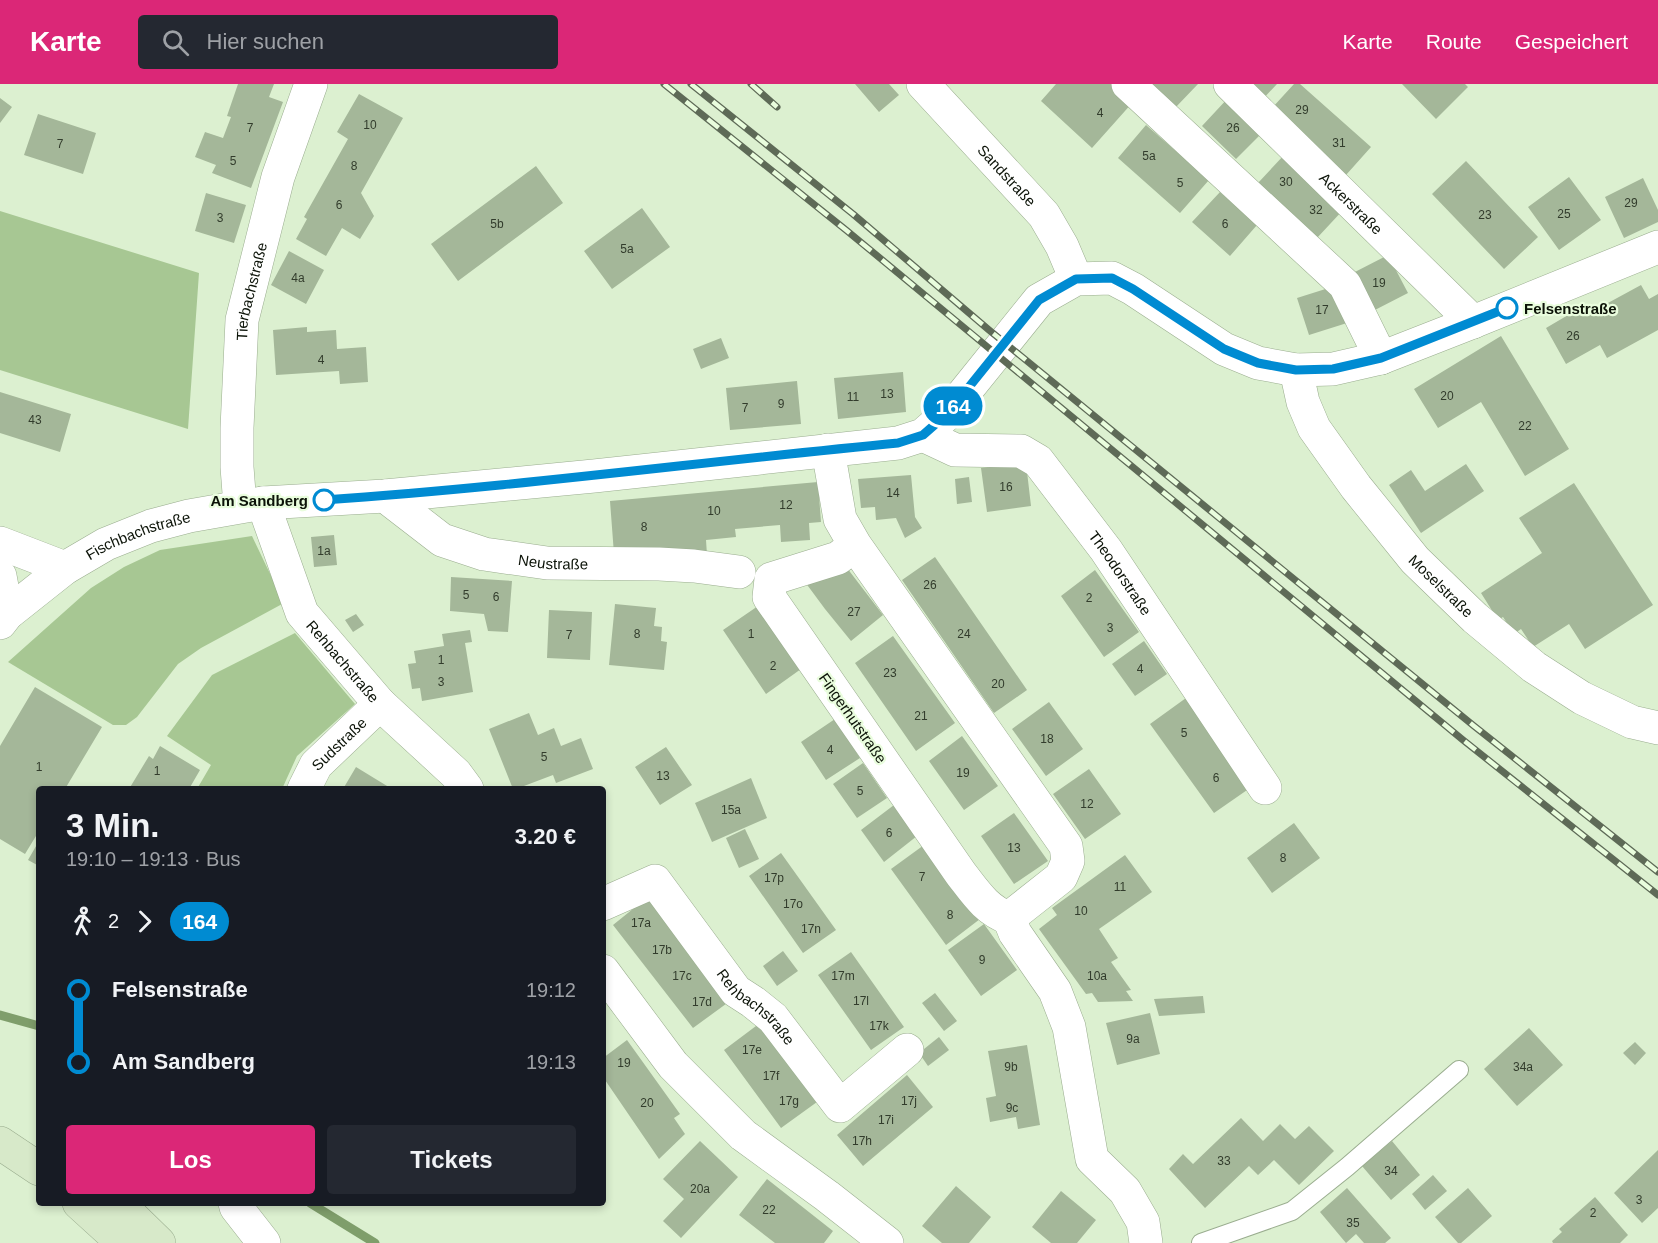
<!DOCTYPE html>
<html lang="de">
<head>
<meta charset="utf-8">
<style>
  body { margin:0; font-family:Helvetica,sans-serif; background:#242831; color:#f1f3f6; height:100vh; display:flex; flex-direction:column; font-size:22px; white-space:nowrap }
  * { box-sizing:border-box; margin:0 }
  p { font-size:20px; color:#9ea1a6 }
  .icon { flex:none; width:33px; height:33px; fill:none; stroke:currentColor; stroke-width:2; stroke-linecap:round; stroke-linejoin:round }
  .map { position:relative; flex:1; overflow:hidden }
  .sheet { position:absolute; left:36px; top:702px; width:570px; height:420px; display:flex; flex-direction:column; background:#171b24; border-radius:6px; box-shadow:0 3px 9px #0003 }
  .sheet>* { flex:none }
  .badge { padding:0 12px; border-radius:20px; font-size:21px; line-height:39px }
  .map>.badge { position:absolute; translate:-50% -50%; box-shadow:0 0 0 3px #fff }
  .legs { display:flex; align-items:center; gap:9px; height:66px; padding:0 30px; font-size:20px }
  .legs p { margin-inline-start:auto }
  .summary { display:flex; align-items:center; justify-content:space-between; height:102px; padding:0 30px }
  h1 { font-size:33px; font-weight:700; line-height:45px }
  .action { display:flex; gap:12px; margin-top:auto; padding:12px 30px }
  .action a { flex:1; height:69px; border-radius:6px; background:#db2777; color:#fff; font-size:24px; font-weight:700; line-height:69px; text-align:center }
  .action a+a { background:#242831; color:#f1f3f6 }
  ul { padding:0 30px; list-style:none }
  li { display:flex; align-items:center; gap:21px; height:72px; font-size:22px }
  li i { display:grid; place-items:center; width:9px; height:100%; margin:0 8px; background:currentColor }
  li i::after { content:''; width:15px; height:15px; margin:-8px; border:4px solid; border-radius:50%; background:#171b24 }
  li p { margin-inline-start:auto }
  li:first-child i { background:linear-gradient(#0000 50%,currentColor 0) }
  li:last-child i { background:linear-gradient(currentColor 50%,#0000 0) }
  header { display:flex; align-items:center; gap:36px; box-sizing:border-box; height:84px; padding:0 30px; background:#db2777; color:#fff }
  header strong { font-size:28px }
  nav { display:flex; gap:33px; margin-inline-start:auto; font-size:21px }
  .search { width:420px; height:54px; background:#242831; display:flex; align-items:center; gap:15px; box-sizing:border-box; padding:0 21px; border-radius:6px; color:#9ea1a6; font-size:22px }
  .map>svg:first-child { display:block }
</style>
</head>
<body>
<header>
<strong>Karte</strong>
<div class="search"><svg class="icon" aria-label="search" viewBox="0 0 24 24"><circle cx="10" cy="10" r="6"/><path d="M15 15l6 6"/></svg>Hier suchen</div>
<nav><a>Karte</a><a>Route</a><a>Gespeichert</a></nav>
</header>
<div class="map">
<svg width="1658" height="1159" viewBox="0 0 1658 1159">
  <rect width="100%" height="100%" fill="#dcf0d0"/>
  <path fill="#a7c793" d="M0 127 199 189 188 345 0 286Z
    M252 452 284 519 201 564 178 580 137 633 126 641H113L8 578 91 504 124 483 160 466Z
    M295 549 355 620 297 672 282 705H197L211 681 167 652 212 591Z"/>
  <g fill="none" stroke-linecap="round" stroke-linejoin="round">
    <path stroke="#7f9e6b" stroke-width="9" d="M0 931 39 942
      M310 1119 375 1159"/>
  </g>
  <path fill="#a4b799" d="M238 0H274L269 13 283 18 251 104 212 89 216 81 195 73 205 48 223 54 231 33 227 32Z
    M855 0H889L899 11 879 28Z
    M1056 0H1113L1133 18 1092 64 1041 17Z
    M1149 0H1198L1175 24Z
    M1242 0H1277L1261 17Z
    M1294 0H1300L1371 63 1346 91 1272 24Z
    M1402 0H1465L1468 3 1436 35Z
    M359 10 403 34 361 109 374 132 360 155 342 144 326 172 296 155 307 135 304 133 348 55 337 48Z
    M1229 13 1264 47 1236 75 1202 42Z
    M0 14 12 23 0 39Z
    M38 30 96 49 83 90 24 71Z
    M1146 41 1209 96 1180 129 1118 74Z
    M1285 70 1344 125 1317 154 1258 99Z
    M1466 77 1538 153 1504 185 1432 110Z
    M536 82 563 119 458 197 431 160Z
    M1569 93 1601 136 1559 166 1528 123Z
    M1643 94 1658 126V138L1624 154 1605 113Z
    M1220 108 1257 141 1230 172 1192 138Z
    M206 109 246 121 234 159 195 147Z
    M642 124 670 163 612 205 584 167Z
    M289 167 324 186 306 220 271 201Z
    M1388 171 1408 209 1371 228 1351 190Z
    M1641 201 1649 215 1658 210V246L1607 274 1600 261 1566 280 1546 244 1580 224 1584 232Z
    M1335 202 1347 239 1309 251 1297 214Z
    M307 243V248L336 246 337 265 366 263 368 298 340 300 339 287 276 291 273 246Z
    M1501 252 1569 365 1525 392 1481 318 1438 344 1414 305Z
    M721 254 729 274 701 285 693 265Z
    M903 288 906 328 838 335 834 294Z
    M797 297 801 340 730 346 726 304Z
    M0 308 71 330 60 368 0 349Z
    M1026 379 1031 422 987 428 981 384Z
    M1466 380 1484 407 1421 449 1389 401 1411 386 1425 407Z
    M911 391 915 433 922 444 905 454 896 434 876 436 875 423 861 424 858 395Z
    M969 393 972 418 957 420 955 395Z
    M818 398 821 438 809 439 810 456 781 458 780 441 735 445 736 453 706 456 707 471 614 470 610 417Z
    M1574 399 1653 521 1585 565 1569 540 1533 563 1521 545 1514 550 1503 533 1498 536 1481 509 1542 469 1519 434Z
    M334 451 337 481 314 483 311 453Z
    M935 473 1027 606 994 629 902 496Z
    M847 484 883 531 851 557 825 525 805 498Z
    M1095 486 1139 548 1104 573 1061 512Z
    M451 493 512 497 508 548 488 547 484 530 450 527Z
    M615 520 656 524 654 542 662 543 661 557 667 558 664 586 609 581Z
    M758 522 801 585 766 610 723 546Z
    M549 526 592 528 590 576 547 574Z
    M356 530 364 541 353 548 345 536Z
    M470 546 472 558 465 559 473 608 422 617 420 604 412 605 408 580 416 579 414 567 444 562 442 550Z
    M893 552 955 639 916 667 855 579Z
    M1144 557 1167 590 1135 612 1112 580Z
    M35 603 102 643 65 705H39V747L25 770 0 755V662Z
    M1186 614 1250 704 1214 729 1150 640Z
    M1049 618 1083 665 1046 692 1012 645Z
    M529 629 538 651 554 644 561 662 581 654 593 685 556 699 553 691 516 705H513L489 645Z
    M835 635 860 674 826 696 801 658Z
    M962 652 998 702 964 726 929 677Z
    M160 662 200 686 189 705H129L149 672 153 675Z
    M666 663 692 701 660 721 635 683Z
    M863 679 887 714 857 734 833 700Z
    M356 683 392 705H343Z
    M1089 685 1121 730 1085 755 1053 710Z
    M751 694 767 734 712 758 695 719Z
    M894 721 917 752 884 778 861 746Z
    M1014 729 1048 777 1014 800 981 752Z
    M1294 739 1320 774 1272 809 1247 774Z
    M745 745 759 775 739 784 726 754Z
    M39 757V782L28 776Z
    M924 761 980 835 946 861 891 785Z
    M781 769 836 846 803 869 749 792Z
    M1125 771 1152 808 1099 845 1118 874 1111 878 1131 906 1126 907 1133 917 1098 918 1092 909 1086 910 1039 845 1057 831 1052 824Z
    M649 812 730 917 693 944 613 841Z
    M984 840 1017 886 981 912 948 866Z
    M783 867 798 887 777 902 763 882Z
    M851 868 904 943 871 966 818 891Z
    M935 909 957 937 944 947 922 919Z
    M1203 912 1205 929 1159 932 1154 915Z
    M1150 929 1160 970 1117 981 1106 939Z
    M760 939 817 1018 781 1044 724 966Z
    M1529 944 1563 981 1517 1022 1484 985Z
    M939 953 949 966 928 982 919 969Z
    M627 956 680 1030 674 1034 685 1050 659 1075 603 993V974Z
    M1635 958 1646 969 1635 981 1623 969Z
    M1027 961 1040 1041 1018 1045 1016 1033 990 1038 986 1014 996 1012 988 967Z
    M907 991 933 1023 863 1082 837 1051Z
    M1241 1034 1263 1057 1280 1040 1295 1055 1309 1042 1334 1067 1299 1101 1274 1076 1258 1091 1249 1082 1205 1124 1169 1085 1183 1070 1193 1080Z
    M700 1057 738 1093 681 1154 663 1137 684 1115 663 1095Z
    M1392 1057 1420 1091 1391 1116 1362 1082Z
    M1658 1066V1124L1642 1139 1614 1109Z
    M1433 1091 1447 1107 1425 1126 1412 1110Z
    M767 1095 833 1147 824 1159H775L739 1131Z
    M956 1102 991 1133 969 1159H942L922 1142Z
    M1347 1104 1391 1154 1385 1159H1364L1356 1150 1346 1159 1320 1128Z
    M1468 1104 1492 1132 1461 1159H1458L1435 1133Z
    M1061 1107 1096 1136 1077 1159H1051L1032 1143Z
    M1595 1113 1628 1151 1620 1159H1553L1552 1157 1562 1148 1559 1145Z"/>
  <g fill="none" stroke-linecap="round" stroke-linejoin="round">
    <g stroke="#9aad8f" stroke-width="20">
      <path id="service" d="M1201 1159 1292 1127 1347 1083 1459 986"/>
    </g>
    <g stroke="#9aad8f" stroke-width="34">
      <g id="minor">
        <path id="s1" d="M923 0 1044 131 1062 162 1076 195"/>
        <path d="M1128 0 1345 201 1381 274"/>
        <path id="s2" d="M1230 0 1473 238"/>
        <path id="s3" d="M1296 286 1303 318 1314 344 1356 403 1415 476 1475 534 1534 583 1582 614 1632 638 1658 644"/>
        <path id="s4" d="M923 351 955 366 1021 367 1038 377 1106 466 1265 704"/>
        <path d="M828 366 840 435 855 461 1066 762 1068 777 1061 793 1009 834C987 827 975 808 961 790L769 513 771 495 838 474 855 461"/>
        <path id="s5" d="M385 412 442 456 484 470 547 479 659 480 694 482 739 488"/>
        <path id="s6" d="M263 419 302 529 380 620 456 690 467 705"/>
        <path id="s7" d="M240 422 237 383V344L242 236 278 93 311 0"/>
        <path d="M0 459 65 484"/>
        <path d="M0 492 7 530"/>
        <path id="s8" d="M304 705 316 681 380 620"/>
        <path id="s9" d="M603 820 655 797 736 907 753 918 773 934 840 1022 907 966"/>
        <path d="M1009 834 1015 849 1055 907 1069 943 1092 1075 1125 1107 1143 1138 1146 1159"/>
        <path d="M603 887 673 981 743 1051 827 1112 887 1159"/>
        <path d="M235 1119 236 1123 264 1159"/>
      </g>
    </g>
    <g stroke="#9aad8f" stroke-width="34">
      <g id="tertiary">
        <path id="s10" d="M0 539 7 530 65 484 106 460 151 442 189 432 263 419 385 412 594 392 898 359 923 351 948 329 1039 216 1076 195 1112 194 1133 205 1224 265 1258 279 1296 286 1333 285 1381 274 1473 238 1658 163"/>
      </g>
    </g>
    <g stroke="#9aad8f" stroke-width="34">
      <path id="secondary" d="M0 1059 39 1085
        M79 1119 123 1159
        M118 1119 159 1159"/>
    </g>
    <use href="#service" stroke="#fff" stroke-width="18"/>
    <use href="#minor" stroke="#fff" stroke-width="33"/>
    <use href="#tertiary" stroke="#fff" stroke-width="33"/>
    <use href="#secondary" stroke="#d7e9c9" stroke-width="33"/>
    <g stroke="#5e6a57" stroke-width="7">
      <path id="rail" d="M664 0 846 146 1463 656 1658 811
        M691 0 853 130 989 246 1474 642 1658 788
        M751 0 777 23"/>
    </g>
    <use href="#rail" stroke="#e9fddd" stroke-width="4.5" stroke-dasharray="14" stroke-linecap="butt"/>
  </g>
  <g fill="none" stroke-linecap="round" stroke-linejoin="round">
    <g stroke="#fff" stroke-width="14">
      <path id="line-1" d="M324 416C516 403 707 377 898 359L923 351 948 329 1039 216 1076 195 1112 194 1133 205 1224 265 1258 279 1296 286 1333 285 1381 274 1507 224"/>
    </g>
    <use href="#line-1" stroke="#008bd2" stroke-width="9"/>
  </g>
  <g fill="#fff" stroke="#008bd2" stroke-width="3">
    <circle cx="1507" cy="224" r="10"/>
    <circle cx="324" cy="416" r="10"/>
  </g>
  <g text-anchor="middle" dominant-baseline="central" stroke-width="4.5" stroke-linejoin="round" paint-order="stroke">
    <g font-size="12" fill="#323c2c">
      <text x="1302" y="26">29</text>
      <text x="1100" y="29">4</text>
      <text x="370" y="41">10</text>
      <text x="250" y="44">7</text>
      <text x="1233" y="44">26</text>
      <text x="1339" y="59">31</text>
      <text x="60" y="60">7</text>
      <text x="1149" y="72">5a</text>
      <text x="233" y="77">5</text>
      <text x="354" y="82">8</text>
      <text x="1286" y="98">30</text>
      <text x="1180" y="99">5</text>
      <text x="1631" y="119">29</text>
      <text x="339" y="121">6</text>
      <text x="1316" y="126">32</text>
      <text x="1564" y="130">25</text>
      <text x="1485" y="131">23</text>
      <text x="220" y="134">3</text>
      <text x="497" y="140">5b</text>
      <text x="1225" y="140">6</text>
      <text x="627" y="165">5a</text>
      <text x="298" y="194">4a</text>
      <text x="1379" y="199">19</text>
      <text x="1322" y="226">17</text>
      <text x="1573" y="252">26</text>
      <text x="321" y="276">4</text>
      <text x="887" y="310">13</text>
      <text x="1447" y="312">20</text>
      <text x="853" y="313">11</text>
      <text x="781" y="320">9</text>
      <text x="745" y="324">7</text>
      <text x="35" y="336">43</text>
      <text x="1525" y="342">22</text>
      <text x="1006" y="403">16</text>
      <text x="893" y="409">14</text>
      <text x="786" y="421">12</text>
      <text x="714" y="427">10</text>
      <text x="644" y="443">8</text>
      <text x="324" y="467">1a</text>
      <text x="930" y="501">26</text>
      <text x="466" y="511">5</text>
      <text x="496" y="513">6</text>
      <text x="1089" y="514">2</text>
      <text x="854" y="528">27</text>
      <text x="1110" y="544">3</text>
      <text x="637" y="550">8</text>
      <text x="751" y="550">1</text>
      <text x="964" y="550">24</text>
      <text x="569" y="551">7</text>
      <text x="441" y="576">1</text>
      <text x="773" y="582">2</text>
      <text x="1140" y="585">4</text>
      <text x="890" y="589">23</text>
      <text x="441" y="598">3</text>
      <text x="998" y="600">20</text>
      <text x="921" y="632">21</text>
      <text x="1184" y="649">5</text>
      <text x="1047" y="655">18</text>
      <text x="830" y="666">4</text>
      <text x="544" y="673">5</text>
      <text x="39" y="683">1</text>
      <text x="157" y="687">1</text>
      <text x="963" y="689">19</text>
      <text x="663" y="692">13</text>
      <text x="1216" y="694">6</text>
      <text x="860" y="707">5</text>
      <text x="1087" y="720">12</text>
      <text x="731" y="726">15a</text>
      <text x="889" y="749">6</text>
      <text x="1014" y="764">13</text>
      <text x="1283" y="774">8</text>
      <text x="922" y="793">7</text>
      <text x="774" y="794">17p</text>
      <text x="1120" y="803">11</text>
      <text x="793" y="820">17o</text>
      <text x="1081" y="827">10</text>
      <text x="950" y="831">8</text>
      <text x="641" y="839">17a</text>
      <text x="811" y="845">17n</text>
      <text x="662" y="866">17b</text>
      <text x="982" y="876">9</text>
      <text x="682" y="892">17c</text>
      <text x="843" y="892">17m</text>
      <text x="1097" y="892">10a</text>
      <text x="861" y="917">17l</text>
      <text x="702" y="918">17d</text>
      <text x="879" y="942">17k</text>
      <text x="1133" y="955">9a</text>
      <text x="752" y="966">17e</text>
      <text x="624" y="979">19</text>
      <text x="1011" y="983">9b</text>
      <text x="1523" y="983">34a</text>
      <text x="771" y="992">17f</text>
      <text x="789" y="1017">17g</text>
      <text x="909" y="1017">17j</text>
      <text x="647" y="1019">20</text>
      <text x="1012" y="1024">9c</text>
      <text x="886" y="1036">17i</text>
      <text x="862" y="1057">17h</text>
      <text x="1224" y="1077">33</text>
      <text x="1391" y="1087">34</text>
      <text x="700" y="1105">20a</text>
      <text x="1639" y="1116">3</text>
      <text x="769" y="1126">22</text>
      <text x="1593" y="1129">2</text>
      <text x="1353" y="1139">35</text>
    </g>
    <g font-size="15" fill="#0c1308" stroke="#e9fddd">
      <text stroke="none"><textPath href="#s1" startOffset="124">Sandstraße</textPath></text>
      <text stroke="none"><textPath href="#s2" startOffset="170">Ackerstraße</textPath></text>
      <text stroke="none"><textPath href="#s7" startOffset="216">Tierbachstraße</textPath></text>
      <text stroke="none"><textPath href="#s10" startOffset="166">Fischbachstraße</textPath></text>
      <text stroke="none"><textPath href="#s5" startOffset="186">Neustraße</textPath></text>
      <text stroke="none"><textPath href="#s4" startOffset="260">Theodorstraße</textPath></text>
      <text stroke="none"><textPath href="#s3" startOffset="264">Moselstraße</textPath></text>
      <text stroke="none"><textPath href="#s6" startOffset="180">Rehbachstraße</textPath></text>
      <text transform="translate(853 634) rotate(55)">Fingerhutstraße</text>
      <text stroke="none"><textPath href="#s8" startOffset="58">Sudstraße</textPath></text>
      <text stroke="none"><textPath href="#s9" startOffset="219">Rehbachstraße</textPath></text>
    </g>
    <g font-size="15" font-weight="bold" fill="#0c1308" stroke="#e9fddd" text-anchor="start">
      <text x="1524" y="224">Felsenstraße</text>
      <text x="308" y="416" text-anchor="end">Am Sandberg</text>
    </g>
  </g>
</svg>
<b class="badge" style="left:953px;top:322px;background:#008bd2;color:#fff">164</b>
<section class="sheet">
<div class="summary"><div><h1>3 Min.</h1><p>19:10 – 19:13 · Bus</p></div><b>3.20 €</b></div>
<div class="legs"><svg class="icon" aria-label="walk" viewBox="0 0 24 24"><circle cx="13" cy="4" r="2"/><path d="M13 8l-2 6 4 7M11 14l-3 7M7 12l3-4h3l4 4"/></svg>2<svg class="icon" aria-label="forward" viewBox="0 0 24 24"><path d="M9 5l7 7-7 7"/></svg><b class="badge" style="background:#008bd2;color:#fff">164</b></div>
<ul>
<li><i style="color:#008bd2"></i><b>Felsenstraße</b><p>19:12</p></li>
<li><i style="color:#008bd2"></i><b>Am Sandberg</b><p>19:13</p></li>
</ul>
<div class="action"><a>Los</a><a>Tickets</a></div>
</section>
</div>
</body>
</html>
